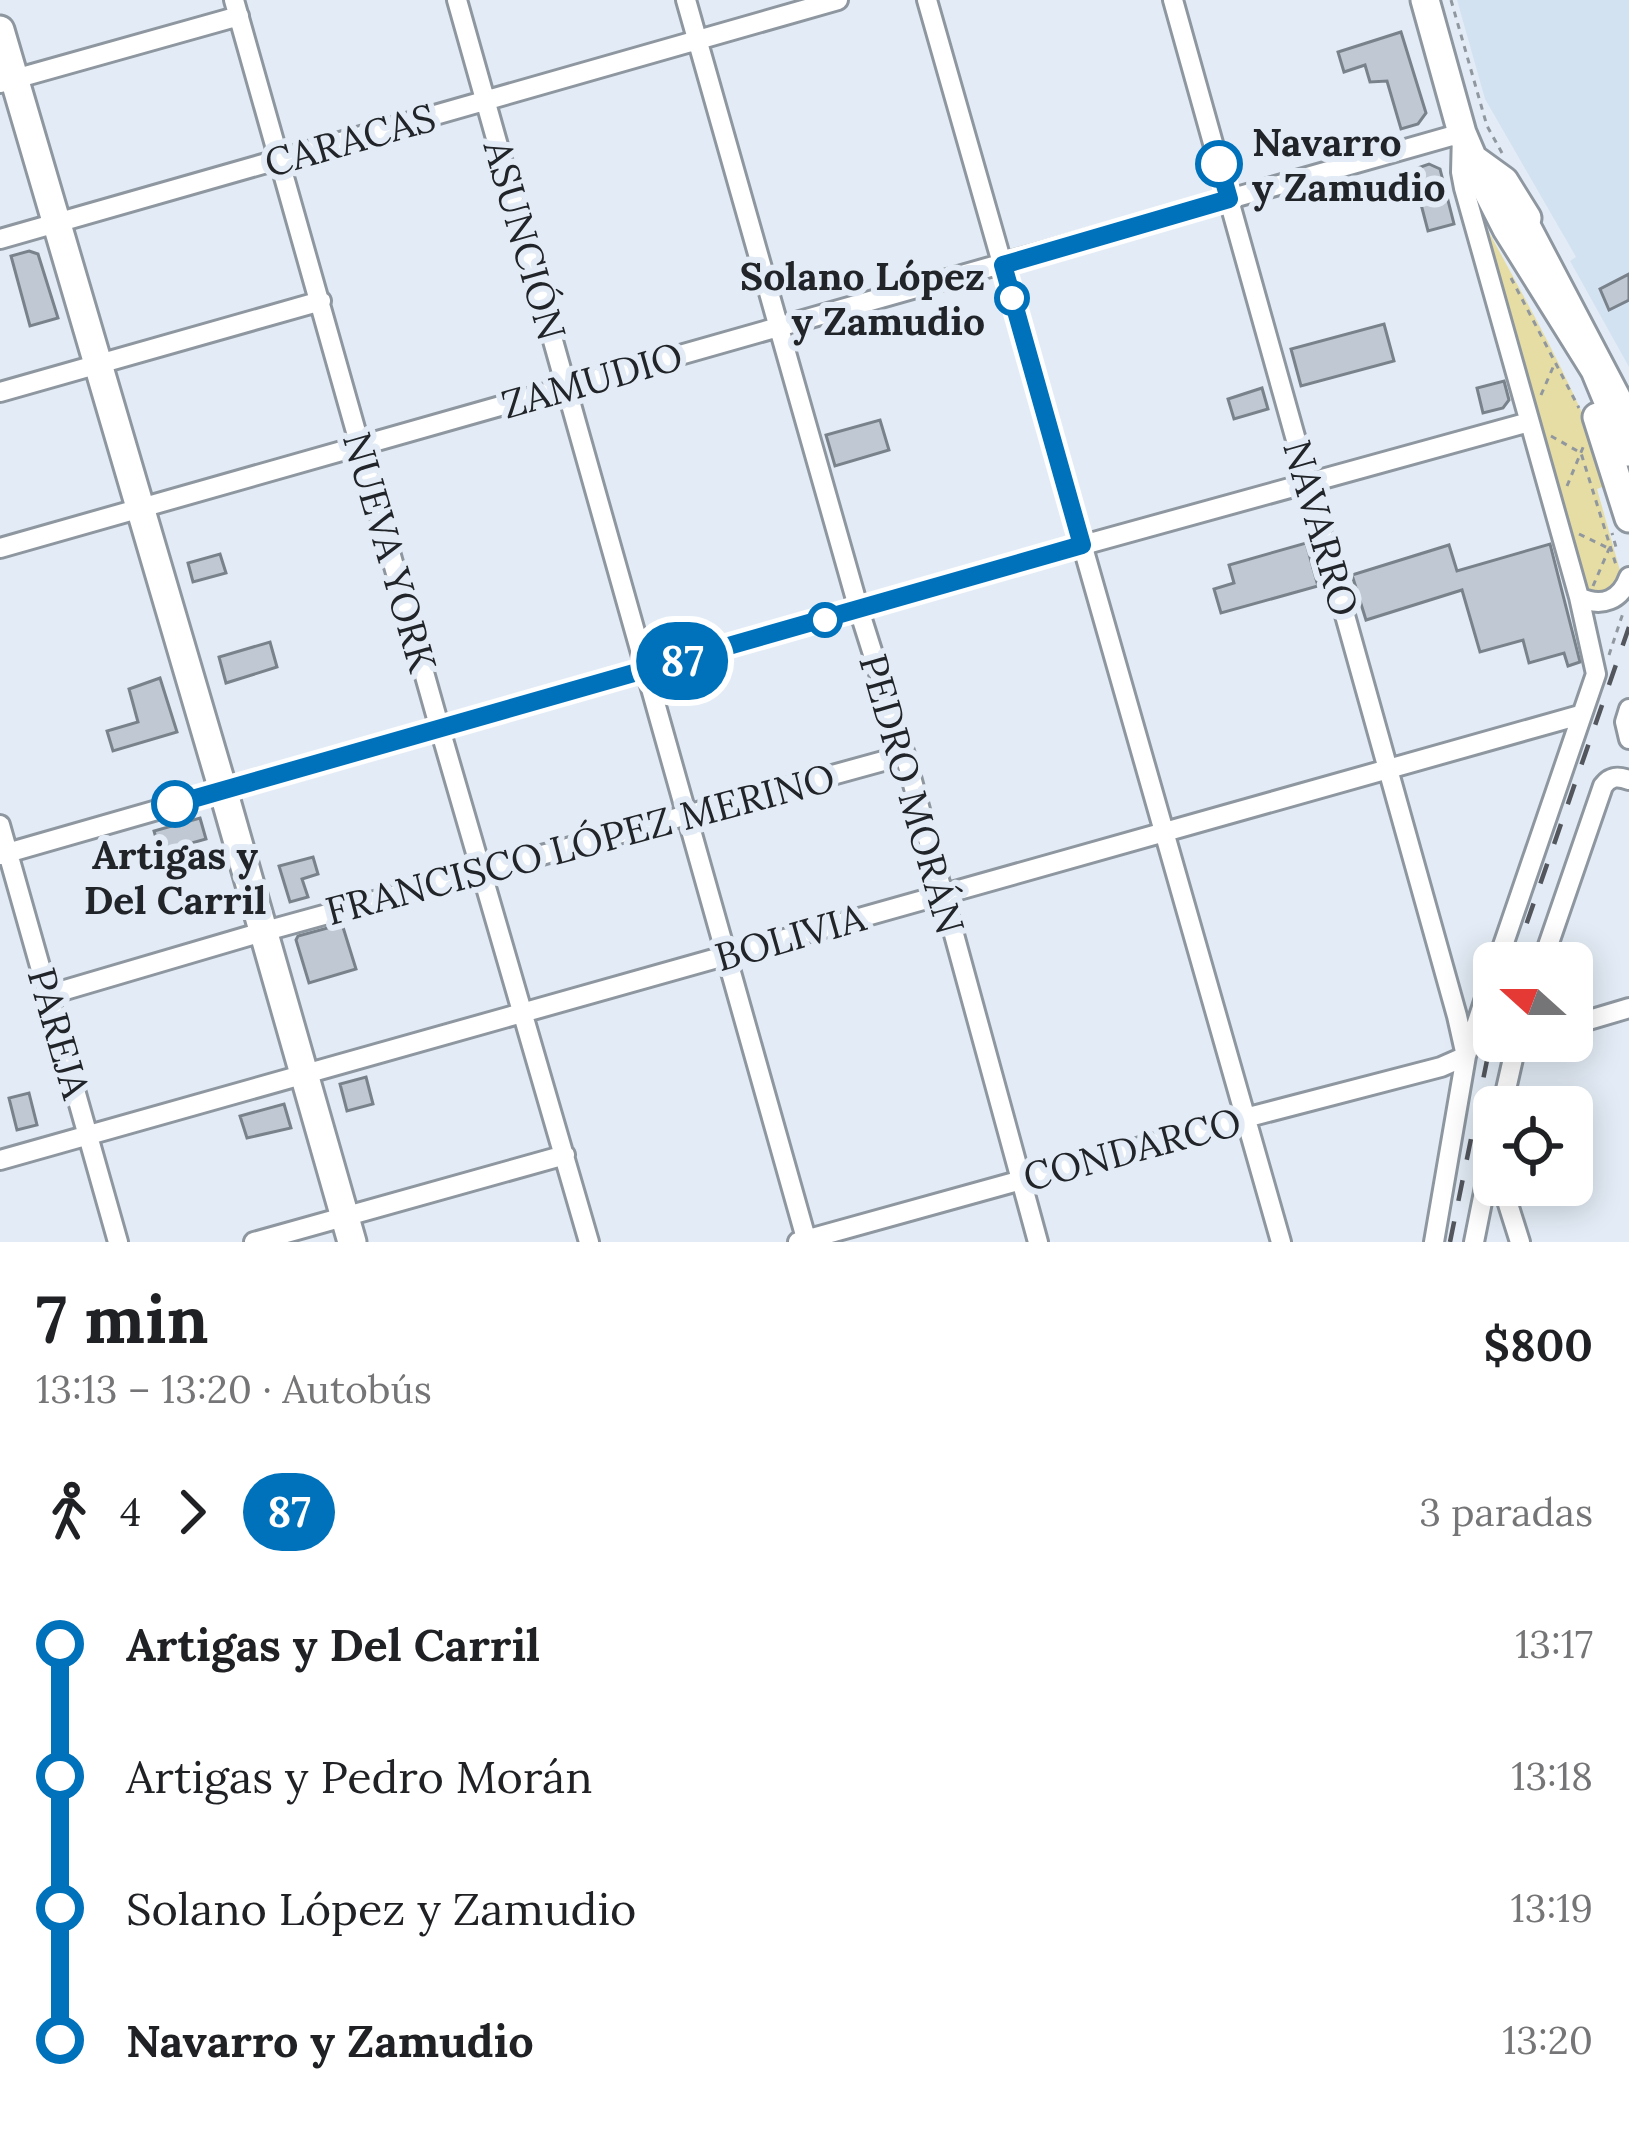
<!DOCTYPE html>
<html lang="es">
<head>
<meta charset="utf-8">
<style>
  body { margin:0; font-family:Lora,serif; background:#f6f6f6; color:#202124; height:100vh; display:flex; flex-direction:column; font-size:45px; white-space:nowrap }
  * { box-sizing:border-box; margin:0 }
  p { font-size:39px; color:#757577 }
  .icon { flex:none; width:66px; height:66px; fill:none; stroke:currentColor; stroke-width:2; stroke-linecap:round; stroke-linejoin:round }
  .map { position:relative; height:1242px; overflow:hidden }
  .sheet { display:flex; flex-direction:column; background:#fff; flex:1 }
  .sheet>* { flex:none }
  .badge { padding:0 24px; border-radius:39px; font-size:42px; line-height:78px }
  .needle { width:78px; rotate:291deg }
  .tools { position:absolute; left:1473px; top:942px; display:grid; gap:24px }
  .tools a { display:grid; place-items:center; width:120px; height:120px; border-radius:18px; background:#fff; box-shadow:0 6px 30px #0003; font-size:60px }
  .map>.badge { position:absolute; translate:-50% -50%; box-shadow:0 0 0 6px #fff }
  .legs { display:flex; align-items:center; gap:18px; height:132px; padding:0 36px; font-size:39px }
  .legs p { margin-inline-start:auto }
  .summary { display:flex; align-items:center; justify-content:space-between; height:204px; padding:0 36px }
  h1 { font-size:66px; font-weight:700; line-height:90px }
  ul { padding:0 36px; list-style:none }
  li { display:flex; align-items:center; gap:42px; height:132px; font-size:45px }
  li i { display:grid; place-items:center; width:18px; height:100%; margin:0 15px; background:currentColor }
  li i::after { content:''; width:30px; height:30px; margin:-15px; border:9px solid; border-radius:50%; background:#fff }
  li p { margin-inline-start:auto }
  li:first-child i { background:linear-gradient(#0000 50%,currentColor 0) }
  li:last-child i { background:linear-gradient(currentColor 50%,#0000 0) }
  .map>svg:first-child { display:block }
</style>
</head>
<body>
<div class="map">
<svg width="1629" height="1242" viewBox="0 0 1629 1242">
  <rect width="100%" height="100%" fill="#e3ecf6"/>
  <path fill="#d3e2f1" d="M1457 0H1629V367L1570 261 1576 257 1485 99Z"/>
  <path fill="#e6dda4" d="M1477 210C1525 300 1577 387 1610 484L1597 489 1621 574 1615 588 1607 595 1586 591 1579 578 1584 576 1552 464H1547L1522 377 1527 374Z"/>
  <path fill="#c0c9d3" stroke="#79828b" stroke-width="3" d="M1401 32 1426 113 1418 124 1401 129 1387 81 1370 82 1365 65 1344 72 1338 52Z
    M1429 164 1440 169 1454 224 1428 231 1412 170Z
    M29 251 38 254 58 318 30 326 11 256Z
    M1629 274V300L1609 310 1600 289Z
    M1384 324 1394 361 1301 386 1291 349Z
    M1504 381 1509 400 1503 408 1483 413 1477 388Z
    M1262 388 1268 409 1234 419 1228 399Z
    M880 420 889 450 835 466 826 435Z
    M1306 543 1318 586 1221 613 1214 589 1234 583 1229 565Z
    M1550 544 1580 662 1568 666 1564 653 1529 663 1523 640 1480 652 1462 590 1366 620 1352 575 1449 545 1457 571Z
    M220 554 226 573 193 582 188 563Z
    M270 642 277 667 226 683 219 657Z
    M160 678 177 732 113 751 107 731 138 722 129 689Z
    M200 818 206 839 160 852 154 831Z
    M313 857 318 874 302 879 308 897 290 902 279 866Z
    M342 924 356 969 309 983 296 940 298 936Z
    M366 1077 373 1104 347 1111 340 1084Z
    M29 1093 37 1125 17 1130 9 1098Z
    M284 1104 291 1128 247 1138 240 1116Z"/>
  <g fill="none" stroke-linecap="round" stroke-linejoin="round">
    <g stroke="#8e97a0" stroke-width="24">
      <path id="street" d="M234 0 440 729 589 1242
        M457 0 807 1242
        M686 0 859 610 905 755 1038 1242
        M927 0 1281 1242
        M0 83 239 16
        M1527 218 1629 412
        M0 239 838 0
        M0 392 321 301
        M0 548 1462 133 1461 172 1464 188 1579 597 1596 674 1497 963
        M1579 597C1602 608 1621 600 1629 577
        M1629 709 1625 722 1629 739
        M0 825 118 1242
        M0 855 1083 545 1529 422
        M1542 963 1603 786C1610 776 1618 776 1629 780
        M48 995 262 932 905 755
        M1572 1025 1629 1008
        M1502 1107 1517 1041
        M0 1160 1580 715
        M1502 1185 1520 1242
        M254 1242 565 1155
        M798 1242 1245 1118 1441 1067 1466 1056 1457 1016 1173 0
        M1434 1242 1466 1056 1494 971
        M1474 1242 1494 1142"/>
    </g>
    <g stroke="#8e97a0" stroke-width="33">
      <path id="secondary" d="M1425 0 1462 133 1482 180 1507 229 1595 370 1629 452
        M0 30 223 790 352 1242
        M1475 160 1504 181 1527 218
        M1597 417 1629 518"/>
    </g>
    <path stroke="#90979e" stroke-width="3" stroke-dasharray="6 6" stroke-linecap="butt" d="M1451 0 1487 126 1502 153
      M1511 278 1579 408
      M1541 395 1554 365
      M1551 436 1581 453 1616 565
      M1567 486 1584 445
      M1579 534 1608 548
      M1593 586 1609 549 1616 547 1612 533
      M1609 655 1623 613"/>
    <use href="#street" stroke="#fff" stroke-width="18"/>
    <use href="#secondary" stroke="#fff" stroke-width="27"/>
    <path stroke="#53575d" stroke-width="4.5" stroke-dasharray="21 21" stroke-linecap="butt" d="M1513 963 1629 627
      M1450 1242 1494 1026"/>
  </g>
  <g fill="none" stroke-linecap="round" stroke-linejoin="round">
    <g stroke="#fff" stroke-width="27">
      <path id="line-1" d="M175 804 1082 545 1003 265 1229 199 1219 164"/>
    </g>
    <use href="#line-1" stroke="#0072bc" stroke-width="18"/>
  </g>
  <g fill="#fff" stroke="#0072bc" stroke-width="6">
    <circle cx="1219" cy="164" r="21"/>
    <circle cx="1012" cy="298" r="15"/>
    <circle cx="825" cy="620" r="15"/>
    <circle cx="175" cy="804" r="21"/>
  </g>
  <g text-anchor="middle" dominant-baseline="central" stroke-width="12" stroke-linejoin="round" paint-order="stroke">
    <g font-size="39" fill="#212428" stroke="#e3ecf6">
      <text transform="translate(350 140) rotate(-16)">CARACAS</text>
      <text transform="translate(525 240) rotate(74)">ASUNCIÓN</text>
      <text transform="translate(592 380) rotate(-16)">ZAMUDIO</text>
      <text transform="translate(1321 528) rotate(74)">NAVARRO</text>
      <text transform="translate(390 552) rotate(74)">NUEVA YORK</text>
      <text transform="translate(912 794) rotate(74)">PEDRO MORÁN</text>
      <text transform="translate(580 844) rotate(-15)">FRANCISCO LÓPEZ MERINO</text>
      <text transform="translate(790 937) rotate(-16)">BOLIVIA</text>
      <text transform="translate(59 1033) rotate(74)">PAREJA</text>
      <text transform="translate(1132 1149) rotate(-15)">CONDARCO</text>
    </g>
    <g font-size="39" font-weight="bold" fill="#212428" stroke="#e3ecf6" text-anchor="start">
      <text x="1252" y="142">Navarro<tspan x="1252" dy="45">y Zamudio</tspan></text>
      <text x="985" y="276" text-anchor="end">Solano López<tspan x="985" dy="45">y Zamudio</tspan></text>
      <text x="175" y="855" text-anchor="middle">Artigas y<tspan x="175" dy="45">Del Carril</tspan></text>
    </g>
  </g>
</svg>
<div class="tools">
<a><svg class="needle" viewBox="-14 -14 28 28"><path d="M0-13l5 13h-10z" fill="#e53935"/><path d="M0 13l5-13h-10z" fill="#757577"/></svg></a>
<a><svg class="icon" aria-label="locate" viewBox="0 0 24 24"><circle cx="12" cy="12" r="6"/><path d="M12 2v4M12 18v4M2 12h4M18 12h4"/></svg></a>
</div>
<b class="badge" style="left:682px;top:661px;background:#0072bc;color:#fff">87</b>
</div>
<section class="sheet">
<div class="summary"><div><h1>7 min</h1><p>13:13 – 13:20 · Autobús</p></div><b>$800</b></div>
<div class="legs"><svg class="icon" aria-label="walk" viewBox="0 0 24 24"><circle cx="13" cy="4" r="2"/><path d="M13 8l-2 6 4 7M11 14l-3 7M7 12l3-4h3l4 4"/></svg>4<svg class="icon" aria-label="forward" viewBox="0 0 24 24"><path d="M9 5l7 7-7 7"/></svg><b class="badge" style="background:#0072bc;color:#fff">87</b><p>3 paradas</p></div>
<ul>
<li><i style="color:#0072bc"></i><b>Artigas y Del Carril</b><p>13:17</p></li>
<li><i style="color:#0072bc"></i><span>Artigas y Pedro Morán</span><p>13:18</p></li>
<li><i style="color:#0072bc"></i><span>Solano López y Zamudio</span><p>13:19</p></li>
<li><i style="color:#0072bc"></i><b>Navarro y Zamudio</b><p>13:20</p></li>
</ul>
</section>
</body>
</html>
